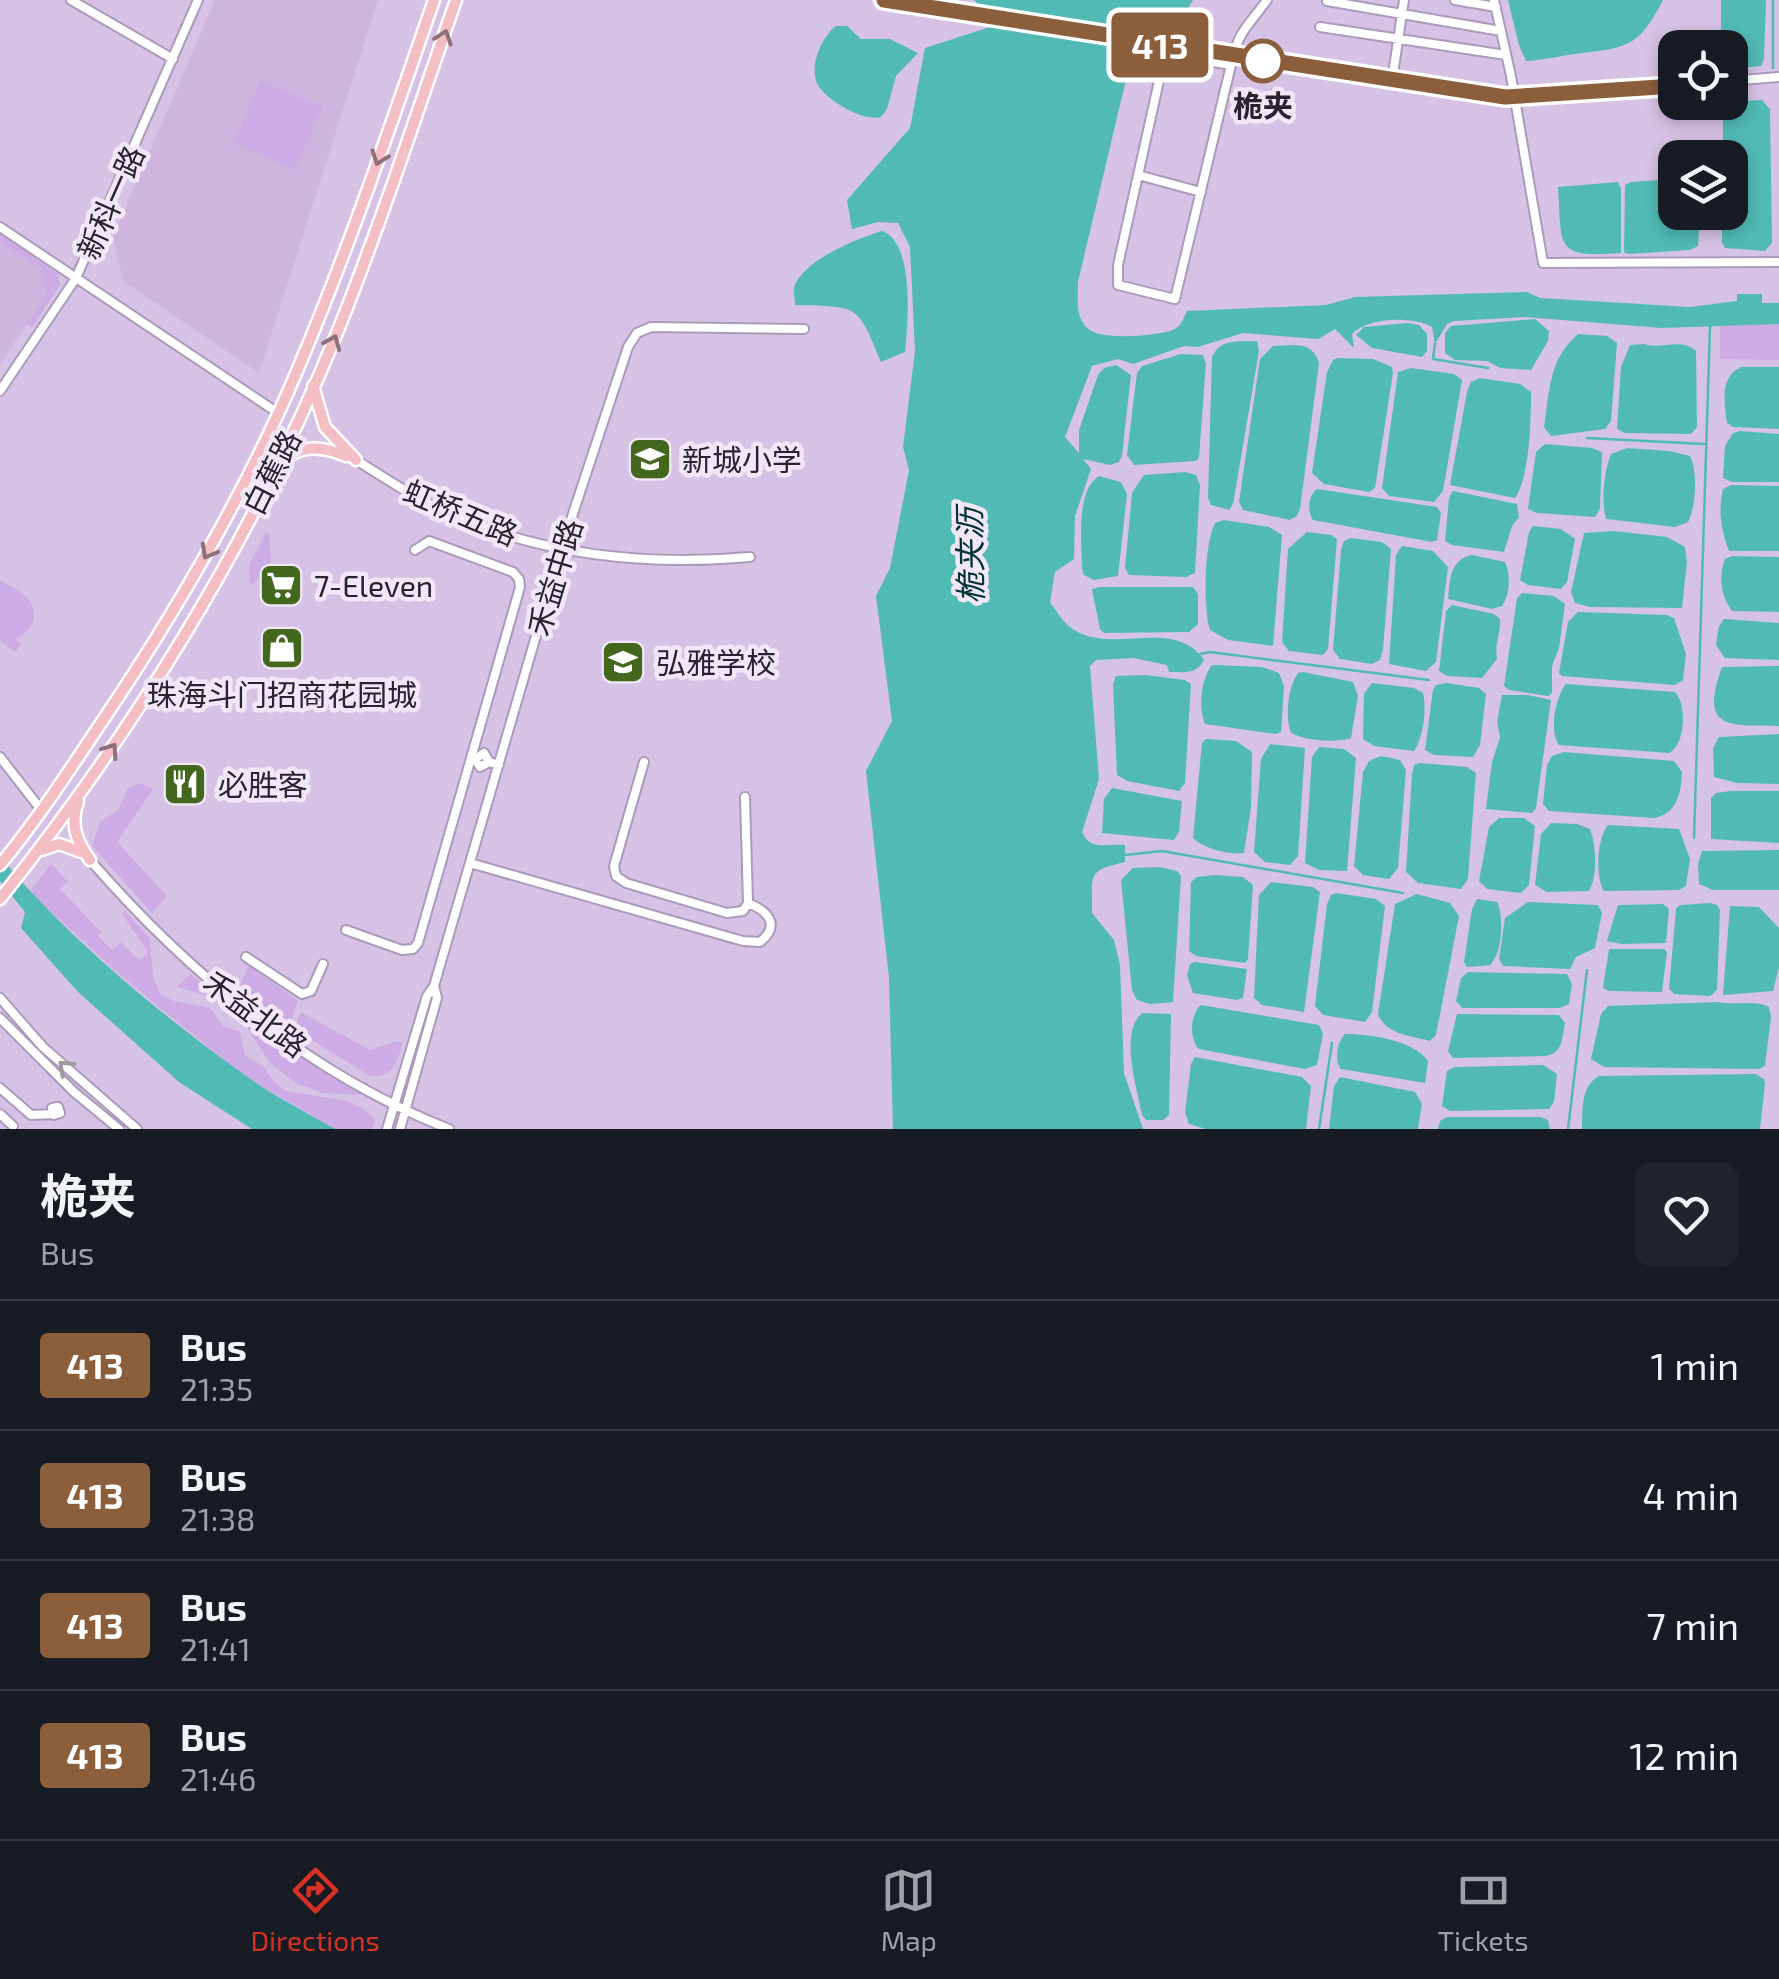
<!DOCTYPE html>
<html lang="en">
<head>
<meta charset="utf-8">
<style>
  body { margin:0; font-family:"Exo 2","Noto Sans SC",sans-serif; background:#20242c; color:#f1f3f6; height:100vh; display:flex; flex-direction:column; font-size:38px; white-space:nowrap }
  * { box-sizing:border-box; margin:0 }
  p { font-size:32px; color:#9ea1a6 }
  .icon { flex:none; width:55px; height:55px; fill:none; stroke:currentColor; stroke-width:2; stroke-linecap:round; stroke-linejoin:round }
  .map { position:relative; height:1129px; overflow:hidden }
  .sheet { display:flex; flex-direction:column; background:#171b24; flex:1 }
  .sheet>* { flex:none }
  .badge { padding:0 20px; border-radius:8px; font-size:35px; line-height:65px }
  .tools { position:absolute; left:1658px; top:30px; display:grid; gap:20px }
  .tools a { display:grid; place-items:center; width:90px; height:90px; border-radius:20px; background:#171b24; box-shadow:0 5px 15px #0003; font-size:50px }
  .map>.badge { position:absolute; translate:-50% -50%; box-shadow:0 0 0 5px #fff }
  .round { display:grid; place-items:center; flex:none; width:105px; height:105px; border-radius:20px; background:#20242c }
  .head { display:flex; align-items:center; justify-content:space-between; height:170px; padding:0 40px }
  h1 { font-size:48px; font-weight:700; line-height:75px }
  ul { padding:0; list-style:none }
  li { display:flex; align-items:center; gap:30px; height:130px; padding:0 40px; border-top:2px solid #363941 }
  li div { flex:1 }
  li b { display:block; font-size:38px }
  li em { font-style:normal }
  li .badge { min-width:110px; font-weight:700; text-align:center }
  .tabs { display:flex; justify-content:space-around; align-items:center; height:140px; border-top:2px solid #363941; background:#171b24; font-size:28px; color:#9ea1a6 }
  .tabs a { display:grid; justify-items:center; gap:5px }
  .tabs .selected { color:#d93025 }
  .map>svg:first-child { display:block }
</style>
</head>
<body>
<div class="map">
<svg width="1779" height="1129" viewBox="0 0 1779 1129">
  <rect width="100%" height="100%" fill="#d6c2e4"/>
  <path fill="#cdb5de" d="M215 0H378L259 373 123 281 113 237Z
    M0 242 42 269 46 296 0 364Z"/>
  <path fill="#cdabe5" d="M260 81 323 107 294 170 234 144Z
    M0 233 58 274 60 285 32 327 27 324 46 296 42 269 0 242Z
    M1779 324V360L1720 359V325Z
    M266 533 269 534 271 564 253 584 250 583 249 565Z
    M0 580C9 586 22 591 28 599 41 615 31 633 15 639L21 644 16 652 0 641Z
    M140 783 153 789 117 842 167 896 152 913 92 846 100 822 119 809 128 788Z
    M51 864 68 882 60 889 101 932 98 936 112 950 121 942 140 961 148 952 122 914 125 911 150 939 153 978 161 995 174 1001 210 1008 223 1026 240 1032 245 1055 265 1068 273 1081 286 1091 348 1101 362 1108 375 1119 372 1129H335L243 1075 127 981 29 892Z
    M249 965 298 1001 289 1026 243 992 241 983Z
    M190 974 269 1036 363 1095 323 1093 296 1083 270 1063 247 1028 228 1008 202 994 177 987Z
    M301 1012 370 1050 397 1041 403 1043C397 1062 393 1078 370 1076L294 1029Z"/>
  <path fill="#51bab5" d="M974 0H1193L1173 33 1130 31 1133 50 1078 282C1078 297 1075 316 1087 328 1099 341 1157 336 1173 330 1182 326 1183 319 1187 311L1326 305 1355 297 1527 292 1540 298 1690 307 1737 301V294H1762V303H1779V324L1661 328 1525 317 1454 321 1447 324 1435 344 1432 327C1412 316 1368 317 1352 334L1354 348 1335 329 1318 339 1243 333 1198 347 1184 346 1133 364 1118 359 1092 366 1065 437 1079 453V430L1098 375 1104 368 1116 365 1131 375 1122 455 1119 462 1110 465 1083 459 1091 469 1075 516 1074 559 1055 572 1050 602C1056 610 1062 621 1070 627 1110 658 1172 615 1204 660 1196 675 1184 672 1169 672L1167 665 1133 658 1096 660 1090 666 1099 779 1082 832C1091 852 1107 843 1125 845V862C1085 871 1093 875 1092 913L1114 940 1120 965 1124 1073 1143 1129H893L889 978 866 771 892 721 876 596 890 568 909 470 903 447 915 351 910 247 898 223 878 222 852 229 847 200 910 128 925 48 999 24Z
    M1508 0H1663C1640 44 1630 48 1582 53 1563 55 1546 60 1526 61L1519 45Z
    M1721 0H1766L1764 59 1761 66 1730 69V48L1721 47Z
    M836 26H847L861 39H890L918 53 896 76 887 109 881 117C864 122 827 101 818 85 808 68 822 36 836 26Z
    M1762 100 1770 109 1772 243 1765 251 1725 248 1722 242V213L1730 212V158L1723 157V110L1730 102Z
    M1675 179V212L1700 213 1698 246 1690 250 1628 254 1624 252 1625 185 1631 182Z
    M1618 182 1621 189V253C1554 258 1562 248 1558 187Z
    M882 231C915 242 908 324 905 352L881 362C857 303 859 307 795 305 795 299 793 294 794 288 801 261 858 238 882 231Z
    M1535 319 1549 331 1548 341 1531 370 1500 368 1487 361 1455 360 1445 353V333L1451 326Z
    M1408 323 1419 325 1427 334V351L1422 357 1372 348 1356 335 1364 327Z
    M1578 334 1607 336 1617 343 1611 421 1605 429 1551 436 1544 427C1550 391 1548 360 1578 334Z
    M1257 341 1259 351 1233 504 1229 510 1211 505 1208 498 1212 357C1220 338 1239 342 1257 341Z
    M1644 344C1660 350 1681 337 1696 351L1697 427 1691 434 1625 433 1617 429 1621 367 1630 345Z
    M1273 346C1294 346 1312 340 1319 363L1300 509 1297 516 1290 520 1243 510 1239 502 1260 359Z
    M1181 354 1203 355 1206 364 1199 457 1196 461 1134 465 1127 455 1137 373 1142 366Z
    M1338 358 1373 359 1392 367 1393 373 1375 488 1369 492 1324 484 1312 473 1327 372 1333 360Z
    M1742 367H1779V429L1733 427 1727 423C1724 402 1720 375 1742 367Z
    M1411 368 1454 374 1462 380 1443 491 1434 502 1389 496 1382 488 1398 372Z
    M1480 378 1520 384 1531 392C1531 420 1530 476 1515 498L1450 485 1467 392 1471 382Z
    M1740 431 1779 434V482H1732L1723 478 1725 446 1733 433Z
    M1545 444 1592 448 1602 452 1600 509 1595 517 1537 513 1528 509 1536 452Z
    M1627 448 1669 451 1690 456C1698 472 1696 506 1688 522L1675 527 1606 519C1601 501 1604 472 1611 454Z
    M1185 472 1196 475 1200 485 1195 573 1186 577 1129 575 1125 568 1132 493 1144 475Z
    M1099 476 1121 482 1127 494 1118 576 1094 580 1084 575 1082 569C1082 544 1075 491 1099 476Z
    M1731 485 1779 486V551H1729C1721 530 1718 511 1723 489Z
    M1317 489 1437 507 1441 513 1437 540 1432 542 1313 520C1307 512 1308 495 1317 489Z
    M1453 491 1517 504 1519 517 1512 526 1504 552 1452 545 1445 541 1449 498Z
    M1224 520 1269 527 1282 535 1273 646 1228 640 1210 630C1203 607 1204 545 1215 523Z
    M1533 526 1561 529 1575 539 1567 582 1561 589 1528 585 1520 580 1529 532Z
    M1614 531 1667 537 1685 547 1687 562 1682 608 1590 607 1575 603 1571 592 1584 533Z
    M1307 532 1331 535 1337 539 1328 649 1323 655 1289 651 1282 642 1288 549Z
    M1351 538 1382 542 1391 549 1383 649 1380 660 1372 664 1340 659 1333 650 1341 550 1344 541Z
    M1402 546 1433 551 1448 567 1436 662 1426 671 1389 664 1396 555Z
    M1472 555 1505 562C1511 575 1510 594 1502 606L1492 609 1448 599C1450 580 1450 559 1472 555Z
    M1732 556 1779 557V612L1732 611C1721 596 1718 577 1725 559Z
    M1100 587H1193L1198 594V624L1189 632 1104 633 1100 629 1092 589Z
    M1522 593 1554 596 1565 604 1559 648 1552 666V693L1548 696 1509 690 1504 686 1517 598Z
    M1452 605 1494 614 1500 619C1501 633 1494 646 1497 659L1482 678 1447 676 1439 671 1446 611Z
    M1578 612 1666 615 1674 618 1686 654 1683 680 1675 685 1562 676 1559 673 1568 622Z
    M1724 619 1779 623V660L1725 658 1716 645 1719 626Z
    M1212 665 1262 667 1279 673 1284 686 1281 732 1276 734 1205 724C1198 709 1201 678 1212 665Z
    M1779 666V726C1728 725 1699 731 1722 667Z
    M1303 672 1353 682 1358 696 1351 738C1335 743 1307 741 1291 733 1285 717 1288 687 1298 673Z
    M1145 675 1185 680 1191 684 1185 783 1179 791 1127 781 1117 775 1113 684 1116 676Z
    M1372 683 1414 688 1423 693C1427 709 1423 738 1414 751L1374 746 1363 739 1364 694Z
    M1447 683 1479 688 1486 694 1480 745 1473 757 1434 755 1425 750 1433 690 1436 685Z
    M1566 684 1675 692C1687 704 1686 744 1669 753L1559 745C1549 731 1555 697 1566 684Z
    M1502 695H1528L1551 700 1536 808 1532 813 1486 809 1492 762 1500 737 1497 722Z
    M1779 734V784L1737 783 1714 777 1713 748 1719 737Z
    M1206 739 1236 741 1252 752 1251 807 1244 853C1229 855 1204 849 1193 838L1202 743Z
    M1270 744 1305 748 1298 856 1290 865 1265 862 1254 852 1261 759Z
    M1319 747 1344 749 1356 758 1347 871 1319 870 1305 863 1312 757Z
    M1564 752 1674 761 1682 772C1681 793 1678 813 1654 818L1549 811 1543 804 1547 765 1552 756Z
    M1381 756 1400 760 1406 770 1398 868 1389 879 1363 875 1354 866 1363 772 1369 761Z
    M1420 763 1467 767 1476 773 1468 879 1461 889 1418 883 1406 872 1412 774 1414 765Z
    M1112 788 1182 801 1179 832 1174 840 1102 833 1104 799Z
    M1731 791H1779V843L1711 839V798L1716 793Z
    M1499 818H1524L1535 826 1529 885 1521 893 1487 889 1479 881 1489 827Z
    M1551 823 1577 824 1590 829C1596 845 1598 876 1589 891L1547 892 1535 885 1541 834Z
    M1608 825 1679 829 1690 859 1686 886 1679 890 1604 891C1595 877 1597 837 1608 825Z
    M1779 850V890H1713L1699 884 1698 864 1702 851Z
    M0 856C63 934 160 1014 242 1073 270 1094 304 1111 335 1129H252L179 1082 78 992 21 928 25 912 0 881Z
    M1160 867 1177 871 1181 876 1173 1002 1150 1004 1137 1000 1132 990 1121 880 1133 868Z
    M1215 875 1243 877 1253 885 1248 959 1245 963 1196 956 1189 951 1191 882 1197 877Z
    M1271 882 1313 887 1320 892 1304 1012 1262 1005 1254 998 1259 895Z
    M1336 893 1376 899 1385 906 1372 1012 1365 1022 1323 1015 1315 1006 1327 904 1331 895Z
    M1417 894 1450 903 1459 916 1436 1035 1430 1041C1411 1036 1385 1034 1378 1014L1395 904Z
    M1477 899 1497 902C1504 917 1503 952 1490 965L1467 967 1464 962 1472 909Z
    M1528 902 1598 905 1602 913 1595 948 1576 957 1570 969 1503 966 1499 959 1505 918Z
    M1711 903 1717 905 1720 910 1717 990 1710 996 1674 994 1669 989 1676 909 1680 905Z
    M1663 904 1669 909 1666 943 1621 944 1607 941 1618 905Z
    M1730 906 1759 907 1779 928V967L1773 991 1723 995Z
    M1609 949H1664L1667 952 1662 992 1609 991 1603 988Z
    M1195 962 1247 969 1243 998 1237 1000 1193 993 1187 975 1190 964Z
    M1468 972 1567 974 1572 984 1569 1004 1560 1008H1462L1456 1001 1461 978Z
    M1718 1002C1735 1006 1754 999 1769 1007L1771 1017 1765 1066 1759 1069 1604 1067 1591 1059 1601 1014 1608 1006Z
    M1201 1005 1319 1025 1323 1034 1317 1065 1305 1069 1199 1049C1189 1039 1190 1014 1201 1005Z
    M1142 1013 1171 1014 1169 1115 1163 1120H1146L1142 1115C1137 1087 1119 1034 1142 1013Z
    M1457 1014 1559 1015 1565 1023C1562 1038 1563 1054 1545 1056L1453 1058 1448 1051Z
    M1345 1034C1369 1034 1414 1040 1428 1061L1425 1083 1341 1069C1334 1061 1337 1042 1345 1034Z
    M1195 1057 1302 1077 1311 1086 1306 1129H1206L1189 1124 1185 1112 1191 1064Z
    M1543 1065 1557 1074 1554 1102 1549 1109 1450 1111 1442 1106 1447 1071 1455 1067Z
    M1756 1074 1764 1079 1765 1084 1760 1129H1582C1583 1109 1580 1087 1599 1076Z
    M1340 1077 1415 1092 1422 1104 1418 1129H1329L1334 1086Z
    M1447 1117H1540L1548 1120 1550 1129H1438L1440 1121Z"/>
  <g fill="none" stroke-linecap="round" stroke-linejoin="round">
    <path stroke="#51bab5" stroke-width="2.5" d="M1773 68V0
      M1435 344 1433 359 1488 368
      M1587 438 1704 444
      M1200 654 1210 652 1429 680
      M1694 838 1710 326
      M1125 855 1162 851 1403 893
      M1319 1129 1332 1043
      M1568 1129 1587 970"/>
    <g stroke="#ad9abb" stroke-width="12">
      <path id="minor" d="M71 0 173 59
        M884 0 1505 97 1675 86
        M1455 0 1496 7
        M1494 0 1511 76 1543 263 1779 262
        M1327 1 1501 31
        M1320 27 1506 55
        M1231 65 1165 54 1118 265V285L1175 299C1194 221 1212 143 1231 65 1239 29 1247 28 1267 0
        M1392 81 1404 0
        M1730 81 1779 77
        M1138 175 1201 192
        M0 227 278 413
        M0 391 76 278 198 0
        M356 460C388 480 421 502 456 517 550 556 649 566 750 557
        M0 757 42 811
        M489 762 480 767 475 759 484 753 489 762 499 765
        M644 762 614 866 616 876 626 883 727 913 743 911 748 903 745 797
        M90 860C188 973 309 1074 449 1129
        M470 863 743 941 760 942C781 925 768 911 748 903
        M346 930 402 950 413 949 418 943 520 587 519 579 513 572 429 541 415 550
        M246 957 302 994 311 991 323 964
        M0 998 43 1047 137 1129
        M0 1018 74 1092 119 1129
        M0 1088 31 1115 53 1114
        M58 1107 60 1113 54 1115 52 1108Z
        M0 1114 13 1126
        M387 1129 427 996 434 986 561 550 628 347 637 333 651 327 804 329
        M400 1129 437 998 434 986"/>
    </g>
    <g stroke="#fff" stroke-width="15">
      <path id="major" d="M313 386 325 427 356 460
        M279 462C302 445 320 445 346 456
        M78 801C70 824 76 841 90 860
        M42 850 59 844 81 852
        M0 865C37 820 69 771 101 723 178 609 247 491 300 364 350 245 392 122 434 0
        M0 899C138 726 256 533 339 328 382 220 418 110 456 0"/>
    </g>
    <use href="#minor" stroke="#fff" stroke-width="8"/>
    <use href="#major" stroke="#f4bec5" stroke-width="10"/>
  </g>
  <defs><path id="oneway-chevron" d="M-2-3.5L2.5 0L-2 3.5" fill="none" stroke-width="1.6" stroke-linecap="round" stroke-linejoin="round" transform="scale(2.5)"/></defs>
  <g stroke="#8e707a">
    <use href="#oneway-chevron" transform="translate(444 37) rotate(-71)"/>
    <use href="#oneway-chevron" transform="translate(379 158) rotate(110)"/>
    <use href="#oneway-chevron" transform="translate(333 342) rotate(-67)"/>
    <use href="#oneway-chevron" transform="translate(208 552) rotate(119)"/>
    <use href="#oneway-chevron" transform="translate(111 750) rotate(-55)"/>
  </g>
  <use stroke="#9f9ca1" href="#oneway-chevron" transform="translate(65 1067) rotate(-137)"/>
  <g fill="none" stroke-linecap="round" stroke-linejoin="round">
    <g stroke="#fff" stroke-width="22">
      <path id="line" d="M884 0 1505 97 1675 86"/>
    </g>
    <use href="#line" stroke="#8b5e3c" stroke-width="15"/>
  </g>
  <defs>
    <g id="school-square" transform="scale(2.25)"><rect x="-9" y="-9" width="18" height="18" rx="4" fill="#44671e" stroke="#f1e7f9"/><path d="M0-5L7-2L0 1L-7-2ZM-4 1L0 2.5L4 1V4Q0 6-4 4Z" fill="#fff"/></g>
    <g id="supermarket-square" transform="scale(2.25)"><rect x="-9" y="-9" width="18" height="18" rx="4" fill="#44671e" stroke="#f1e7f9"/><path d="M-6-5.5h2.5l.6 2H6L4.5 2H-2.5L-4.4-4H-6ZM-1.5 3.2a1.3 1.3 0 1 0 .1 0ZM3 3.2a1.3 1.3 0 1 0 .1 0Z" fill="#fff"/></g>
    <g id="shop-square" transform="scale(2.25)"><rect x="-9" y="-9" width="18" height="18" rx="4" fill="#44671e" stroke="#f1e7f9"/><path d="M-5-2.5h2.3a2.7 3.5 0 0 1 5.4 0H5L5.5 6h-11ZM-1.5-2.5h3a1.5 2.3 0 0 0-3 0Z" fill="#fff"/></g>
    <g id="restaurant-square" transform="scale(2.25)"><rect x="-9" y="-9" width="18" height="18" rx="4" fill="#44671e" stroke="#f1e7f9"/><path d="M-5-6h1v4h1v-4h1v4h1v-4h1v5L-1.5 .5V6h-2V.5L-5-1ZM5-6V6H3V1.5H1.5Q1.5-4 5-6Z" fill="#fff"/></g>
  </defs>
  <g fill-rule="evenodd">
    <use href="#school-square" x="650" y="459"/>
    <use href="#supermarket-square" x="281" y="585"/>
    <use href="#shop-square" x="282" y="648"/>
    <use href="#school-square" x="623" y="662"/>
    <use href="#restaurant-square" x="185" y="784"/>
  </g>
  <circle fill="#fff" stroke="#8b5e3c" stroke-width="5" cx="1263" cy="61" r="20"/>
  <g text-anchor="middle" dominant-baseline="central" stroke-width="9" stroke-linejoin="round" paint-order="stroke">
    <g font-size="30" font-weight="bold" fill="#29222f" stroke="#f1e7f9">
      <text x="1263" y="105">桅夹</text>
    </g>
    <g font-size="30" fill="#29222f" stroke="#f1e7f9">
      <text transform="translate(110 202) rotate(-66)">新科一路</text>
      <text transform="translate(271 472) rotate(-63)">白蕉路</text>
      <text transform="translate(461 512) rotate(23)">虹桥五路</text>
      <text transform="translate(554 577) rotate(-73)">禾益中路</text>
      <text transform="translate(256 1013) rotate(37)">禾益北路</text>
    </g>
    <g font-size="30" fill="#29222f" stroke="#f1e7f9" text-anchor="start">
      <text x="682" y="459">新城小学</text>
      <text x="314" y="585">7-Eleven</text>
      <text x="656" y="662">弘雅学校</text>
      <text x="282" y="694" text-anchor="middle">珠海斗门招商花园城</text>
      <text x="218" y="784">必胜客</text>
    </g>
    <g font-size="32" font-style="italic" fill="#003433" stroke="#f1e7f9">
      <text transform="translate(969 556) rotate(-91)">桅夹沥</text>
    </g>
  </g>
</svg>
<div class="tools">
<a><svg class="icon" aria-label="locate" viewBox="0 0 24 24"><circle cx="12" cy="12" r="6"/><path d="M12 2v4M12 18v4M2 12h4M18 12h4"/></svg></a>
<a><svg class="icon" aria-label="layers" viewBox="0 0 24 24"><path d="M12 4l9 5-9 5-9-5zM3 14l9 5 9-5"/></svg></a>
</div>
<b class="badge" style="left:1160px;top:45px;background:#8b5e3c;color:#fff">413</b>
</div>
<section class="sheet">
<div class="head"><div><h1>桅夹</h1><p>Bus</p></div><a class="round"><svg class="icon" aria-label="heart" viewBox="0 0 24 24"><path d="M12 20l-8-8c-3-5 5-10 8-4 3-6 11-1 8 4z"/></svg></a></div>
<ul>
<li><span class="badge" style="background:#8b5e3c;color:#fff">413</span><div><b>Bus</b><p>21:35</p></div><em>1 min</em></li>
<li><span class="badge" style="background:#8b5e3c;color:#fff">413</span><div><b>Bus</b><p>21:38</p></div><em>4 min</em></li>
<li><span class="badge" style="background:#8b5e3c;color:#fff">413</span><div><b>Bus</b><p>21:41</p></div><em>7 min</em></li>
<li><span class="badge" style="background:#8b5e3c;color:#fff">413</span><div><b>Bus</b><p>21:46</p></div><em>12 min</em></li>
</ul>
</section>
<nav class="tabs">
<a class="selected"><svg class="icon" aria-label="directions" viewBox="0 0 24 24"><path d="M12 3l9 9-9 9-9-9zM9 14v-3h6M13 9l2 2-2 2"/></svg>Directions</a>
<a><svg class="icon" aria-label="map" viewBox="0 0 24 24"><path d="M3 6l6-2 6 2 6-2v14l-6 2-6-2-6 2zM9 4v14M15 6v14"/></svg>Map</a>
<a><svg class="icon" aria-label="tickets" viewBox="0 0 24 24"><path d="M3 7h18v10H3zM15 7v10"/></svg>Tickets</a>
</nav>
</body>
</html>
